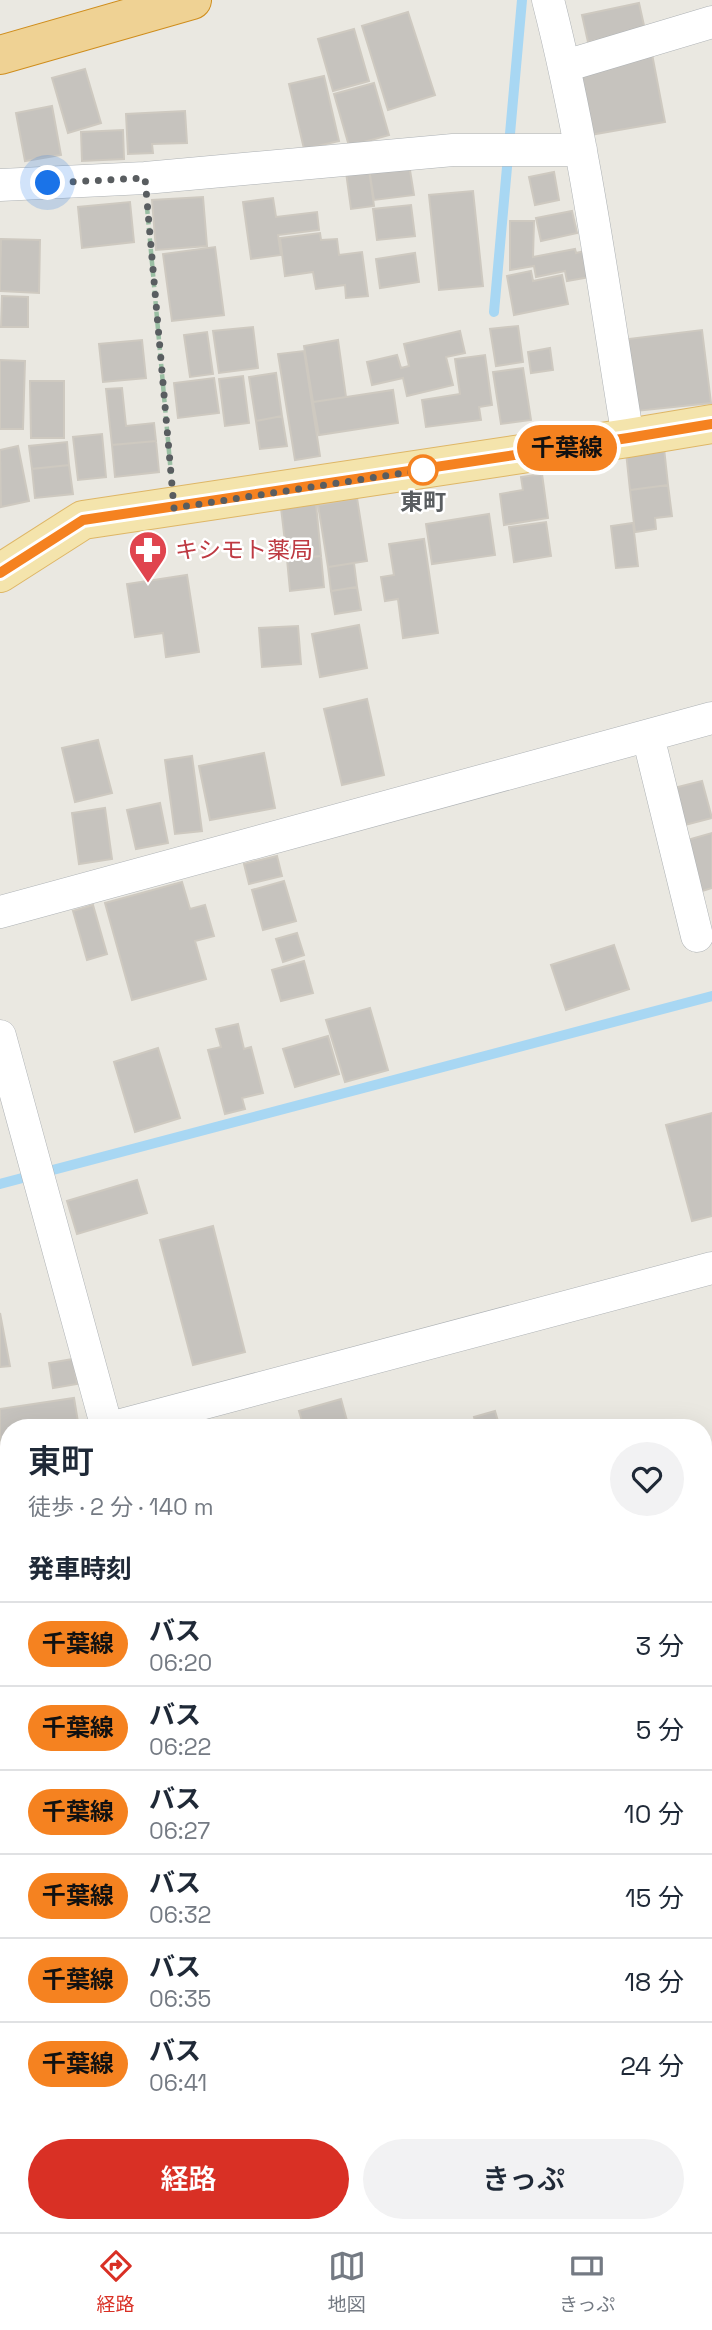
<!DOCTYPE html>
<html lang="ja">
<head>
<meta charset="utf-8">
<style>
  body { margin:0; font-family:"Space Grotesk","Noto Sans JP",sans-serif; background:#f2f2f3; color:#1f2937; height:100vh; display:flex; flex-direction:column; font-size:26px; white-space:nowrap }
  * { box-sizing:border-box; margin:0 }
  p { font-size:23px; color:#747a83 }
  .icon { flex:none; width:38px; height:38px; fill:none; stroke:currentColor; stroke-width:2; stroke-linecap:round; stroke-linejoin:round }
  .map { position:relative; flex:1; overflow:hidden }
  .panel { position:absolute; left:0px; top:1419px; width:712px; height:814px; display:flex; flex-direction:column; background:#fff; border-radius:28px 28px 0 0; box-shadow:0 7px 28px #0002 }
  .panel>* { flex:none }
  .badge { padding:0 14px; border-radius:23px; font-size:24px; line-height:46px }
  .you { position:absolute; width:35px; height:35px; margin:-18px; border:5px solid #fff; border-radius:50%; background:#1a73e8; box-shadow:0 0 0 10px #1a73e833 }
  .map>.badge { position:absolute; translate:-50% -50%; box-shadow:0 0 0 4px #fff }
  h2 { padding:0 28px; font-size:26px; line-height:63px }
  .round { display:grid; place-items:center; flex:none; width:74px; height:74px; border-radius:37px; background:#f2f2f3 }
  .headline { display:flex; align-items:center; justify-content:space-between; height:119px; padding:0 28px }
  h1 { font-size:33px; font-weight:600; line-height:52px }
  .button { display:flex; gap:14px; margin-top:auto; padding:14px 28px }
  .button a { flex:1; height:80px; border-radius:42px; background:#d93025; color:#fff; font-size:28px; font-weight:600; line-height:80px; text-align:center }
  .button a+a { background:#f2f2f3; color:#1f2937 }
  ul { padding:0; list-style:none }
  li { display:flex; align-items:center; gap:21px; height:84px; padding:0 28px; border-top:2px solid #e0e1e3 }
  li div { flex:1 }
  li b { display:block; font-size:26px }
  li em { font-style:normal }
  li .badge { min-width:77px; font-weight:700; text-align:center }
  .menu { display:flex; justify-content:space-around; align-items:center; height:98px; border-top:2px solid #e0e1e3; background:#fff; font-size:19px; color:#747a83 }
  .menu a { display:grid; justify-items:center; gap:4px }
  .menu .current { color:#d93025 }
  .map>svg:first-child { display:block }
</style>
</head>
<body>
<div class="map">
<svg width="712" height="2232" viewBox="0 0 712 2232">
  <rect width="100%" height="100%" fill="#eae8e1"/>
  <g fill="none" stroke-linecap="round" stroke-linejoin="round">
    <path stroke="#a8d7f3" stroke-width="10" d="M494 312 522 0
      M0 1184 712 996"/>
  </g>
  <path fill="#c6c3be" stroke="#cec9c0" stroke-width="2" d="M639 3 645 30 588 42 582 15Z
    M408 12 435 95 388 110 362 26Z
    M354 29 369 81 333 91 318 39Z
    M652 54 665 122 590 135 579 69Z
    M85 69 101 123 68 133 52 78Z
    M324 76 339 141 304 149 289 84Z
    M374 83 389 135 349 146 334 94Z
    M52 106 61 155 25 161 16 113Z
    M185 111 187 143 152 144 153 153 128 154 126 114Z
    M123 130 124 159 82 161 81 132Z
    M409 164 414 195 374 200 369 169Z
    M369 169 374 206 351 209 346 172Z
    M554 172 559 200 535 205 529 177Z
    M473 191 483 286 439 290 429 195Z
    M203 197 207 246 156 250 152 200Z
    M273 198 276 217 317 212 319 230 278 235 281 255 251 259 243 202Z
    M130 202 134 242 82 248 78 207Z
    M411 205 415 236 377 240 373 209Z
    M572 211 577 233 541 241 536 218Z
    M510 221H534L533 257 575 249 576 253 585 251 590 277 567 281 565 271 536 277 534 266 510 270Z
    M320 233 321 240 337 239 339 255 362 252 368 296 346 298 345 285 316 289 313 272 285 276 280 238Z
    M1 239 40 240 39 293 0 291Z
    M215 247 224 315 172 321 163 254Z
    M415 253 419 282 380 288 376 259Z
    M531 271 533 281 562 275 568 304 514 315 507 276Z
    M2 296 28 297V327H1Z
    M518 326 523 362 496 366 490 329Z
    M253 327 258 368 219 373 213 331Z
    M702 330 711 403 636 411 628 339Z
    M460 331 465 353 446 357 453 385 407 396 403 378 372 385 367 362 397 355 401 368 409 366 404 344Z
    M207 332 213 374 190 377 184 335Z
    M142 340 146 378 103 382 99 344Z
    M338 340 346 397 313 402 304 346Z
    M550 348 553 370 531 373 528 352Z
    M304 351 320 456 295 460 278 354Z
    M485 355 492 405 479 407 481 420 426 427 422 400 460 394 455 359Z
    M0 360 25 361 23 429H0Z
    M523 368 531 420 501 424 493 372Z
    M276 373 282 416 256 421 249 377Z
    M243 376 249 423 225 426 219 379Z
    M214 378 219 413 178 418 174 383Z
    M30 381H64V438H31Z
    M122 388 126 426 154 423 156 441 112 445 106 389Z
    M393 390 398 423 319 435 313 402Z
    M282 416 287 446 260 449 256 421Z
    M102 434 106 477 78 480 73 437Z
    M156 441 159 472 115 477 112 445Z
    M67 442 69 465 32 469 29 446Z
    M18 446 29 501 1 507 0 450Z
    M664 448 668 485 630 490 626 452Z
    M69 465 73 494 35 498 32 469Z
    M542 474 548 518 504 525 500 494 523 490 521 477Z
    M668 485 672 516 655 518 656 529 635 532 630 490Z
    M357 498 367 561 328 567 318 505Z
    M316 504 321 556 287 559 281 508Z
    M489 514 495 555 432 564 426 524Z
    M546 522 551 556 514 562 509 527Z
    M633 523 638 566 616 568 611 526Z
    M424 539 438 633 403 638 398 599 385 601 381 577 394 575 389 544Z
    M321 556 324 587 290 591 287 559Z
    M354 563 357 587 331 591 328 567Z
    M187 575 199 652 166 657 163 633 135 637 127 584Z
    M357 587 361 610 335 614 331 591Z
    M359 625 367 668 320 677 312 634Z
    M298 626 301 664 262 667 259 628Z
    M367 699 384 775 342 785 324 709Z
    M98 740 112 793 75 802 62 748Z
    M264 753 275 808 210 820 199 766Z
    M192 756 202 831 175 834 165 760Z
    M702 781 712 818 681 826 670 789Z
    M160 803 168 843 136 849 127 810Z
    M105 808 112 859 79 864 72 813Z
    M712 833V888L699 892 684 841Z
    M277 856 282 876 249 884 244 864Z
    M284 881 296 921 263 930 252 890Z
    M182 882 190 909 205 905 214 936 195 941 206 979 132 1000 105 903Z
    M93 905 107 954 87 960 73 911Z
    M297 933 304 955 283 962 276 939Z
    M614 945 629 989 566 1010 551 965Z
    M304 961 313 993 281 1001 272 970Z
    M370 1008 388 1070 345 1082 326 1020Z
    M238 1024 244 1049 251 1047 263 1093 242 1098 245 1109 225 1114 208 1050 221 1047 216 1029Z
    M328 1036 339 1074 295 1087 283 1049Z
    M158 1048 180 1118 135 1132 114 1062Z
    M712 1113V1216L692 1221 666 1125Z
    M137 1180 147 1213 77 1234 67 1201Z
    M213 1226 245 1352 193 1365 160 1240Z
    M0 1313 10 1366 0 1367Z
    M73 1359 77 1384 53 1388 49 1363Z
    M74 1398 79 1428H9V1447L0 1449V1409Z
    M341 1399 349 1428H304L299 1411Z
    M495 1411 500 1428H477L474 1417Z
    M9 1487V1547L0 1550V1507Z
    M712 1832V1858L704 1849V1840Z
    M712 1962V2068L704 2077V1972Z
    M0 1988 9 1993V2018L0 2013Z"/>
  <g fill="none" stroke-linecap="round" stroke-linejoin="round">
    <g stroke="#aeb2b5" stroke-width="33">
      <path id="street" d="M548 0C585 144 604 292 628 438
        M565 66 712 22
        M0 185 145 178 453 150H581
        M648 736 697 936
        M0 912 712 718
        M0 1036 107 1428
        M110 1428 712 1268
        M712 1574 706 1576 712 1602
        M0 1624 9 1632
        M0 1718 9 1707
        M704 2182 712 2193"/>
    </g>
    <g stroke="#deb666" stroke-width="40">
      <path id="primary" d="M0 573 83 520 628 438 712 424"/>
    </g>
    <g stroke="#cf8d1c" stroke-width="40">
      <path id="highway" d="M0 55 192 0"/>
    </g>
    <path stroke="#9abfa3" stroke-width="4.5" stroke-dasharray="7 3.5" stroke-linecap="butt" d="M147 207 171 474"/>
    <use href="#street" stroke="#fff" stroke-width="32"/>
    <use href="#primary" stroke="#f4e4ac" stroke-width="38"/>
    <use href="#highway" stroke="#efd294" stroke-width="38"/>
    <g stroke="#afb0b0" stroke-width="8">
      <path id="rail" d="M0 1961 9 1967
        M451 2224 464 2232"/>
    </g>
    <use href="#rail" stroke="#fff" stroke-width="5" stroke-dasharray="16" stroke-linecap="butt"/>
  </g>
  <g fill="none" stroke-linecap="round" stroke-linejoin="round">
    <g stroke="#fff" stroke-width="16">
      <path id="line" d="M0 573 83 520 628 438 712 424"/>
    </g>
    <use href="#line" stroke="#f58220" stroke-width="10"/>
    <path stroke="#595d60" stroke-width="7" stroke-dasharray="0 12.6" d="M48 183 145 178 174 508 423 470"/>
  </g>
  <defs>
    <g id="pharmacy-pin" transform="scale(2.0125)"><path d="M0 17L-7.5 6A9.5 9.5 0 1 1 7.5 6Z" fill="#e0444e" stroke="#fff"/><path d="M-2-6h4v4h4v4h-4v4h-4v-4h-4v-4h4Z" fill="#fff"/></g>
  </defs>
  <g fill-rule="evenodd">
    <use href="#pharmacy-pin" x="148" y="550"/>
  </g>
  <circle fill="#fff" stroke="#f58220" stroke-width="3.5" cx="423" cy="470" r="14"/>
  <g text-anchor="middle" dominant-baseline="central" stroke-width="5" stroke-linejoin="round" paint-order="stroke">
    <g font-size="23" font-weight="bold" fill="#595d60" stroke="#fff">
      <text x="423" y="502">東町</text>
    </g>
    <g font-size="23" fill="#be3a42" stroke="#fff" text-anchor="start">
      <text x="175" y="550">キシモト薬局</text>
    </g>
  </g>
</svg>
<div class="you" style="left:48px;top:183px"></div>
<b class="badge" style="left:567px;top:448px;background:#f58220;color:#111">千葉線</b>
<section class="panel">
<div class="headline"><div><h1>東町</h1><p>徒歩 · 2 分 · 140 m</p></div><a class="round"><svg class="icon" aria-label="heart" viewBox="0 0 24 24"><path d="M12 20l-8-8c-3-5 5-10 8-4 3-6 11-1 8 4z"/></svg></a></div>
<h2>発車時刻</h2>
<ul>
<li><span class="badge" style="background:#f58220;color:#111">千葉線</span><div><b>バス</b><p>06:20</p></div><em>3 分</em></li>
<li><span class="badge" style="background:#f58220;color:#111">千葉線</span><div><b>バス</b><p>06:22</p></div><em>5 分</em></li>
<li><span class="badge" style="background:#f58220;color:#111">千葉線</span><div><b>バス</b><p>06:27</p></div><em>10 分</em></li>
<li><span class="badge" style="background:#f58220;color:#111">千葉線</span><div><b>バス</b><p>06:32</p></div><em>15 分</em></li>
<li><span class="badge" style="background:#f58220;color:#111">千葉線</span><div><b>バス</b><p>06:35</p></div><em>18 分</em></li>
<li><span class="badge" style="background:#f58220;color:#111">千葉線</span><div><b>バス</b><p>06:41</p></div><em>24 分</em></li>
</ul>
<div class="button"><a>経路</a><a>きっぷ</a></div>
</section>
</div>
<nav class="menu">
<a class="current"><svg class="icon" aria-label="directions" viewBox="0 0 24 24"><path d="M12 3l9 9-9 9-9-9zM9 14v-3h6M13 9l2 2-2 2"/></svg>経路</a>
<a><svg class="icon" aria-label="map" viewBox="0 0 24 24"><path d="M3 6l6-2 6 2 6-2v14l-6 2-6-2-6 2zM9 4v14M15 6v14"/></svg>地図</a>
<a><svg class="icon" aria-label="tickets" viewBox="0 0 24 24"><path d="M3 7h18v10H3zM15 7v10"/></svg>きっぷ</a>
</nav>
</body>
</html>
